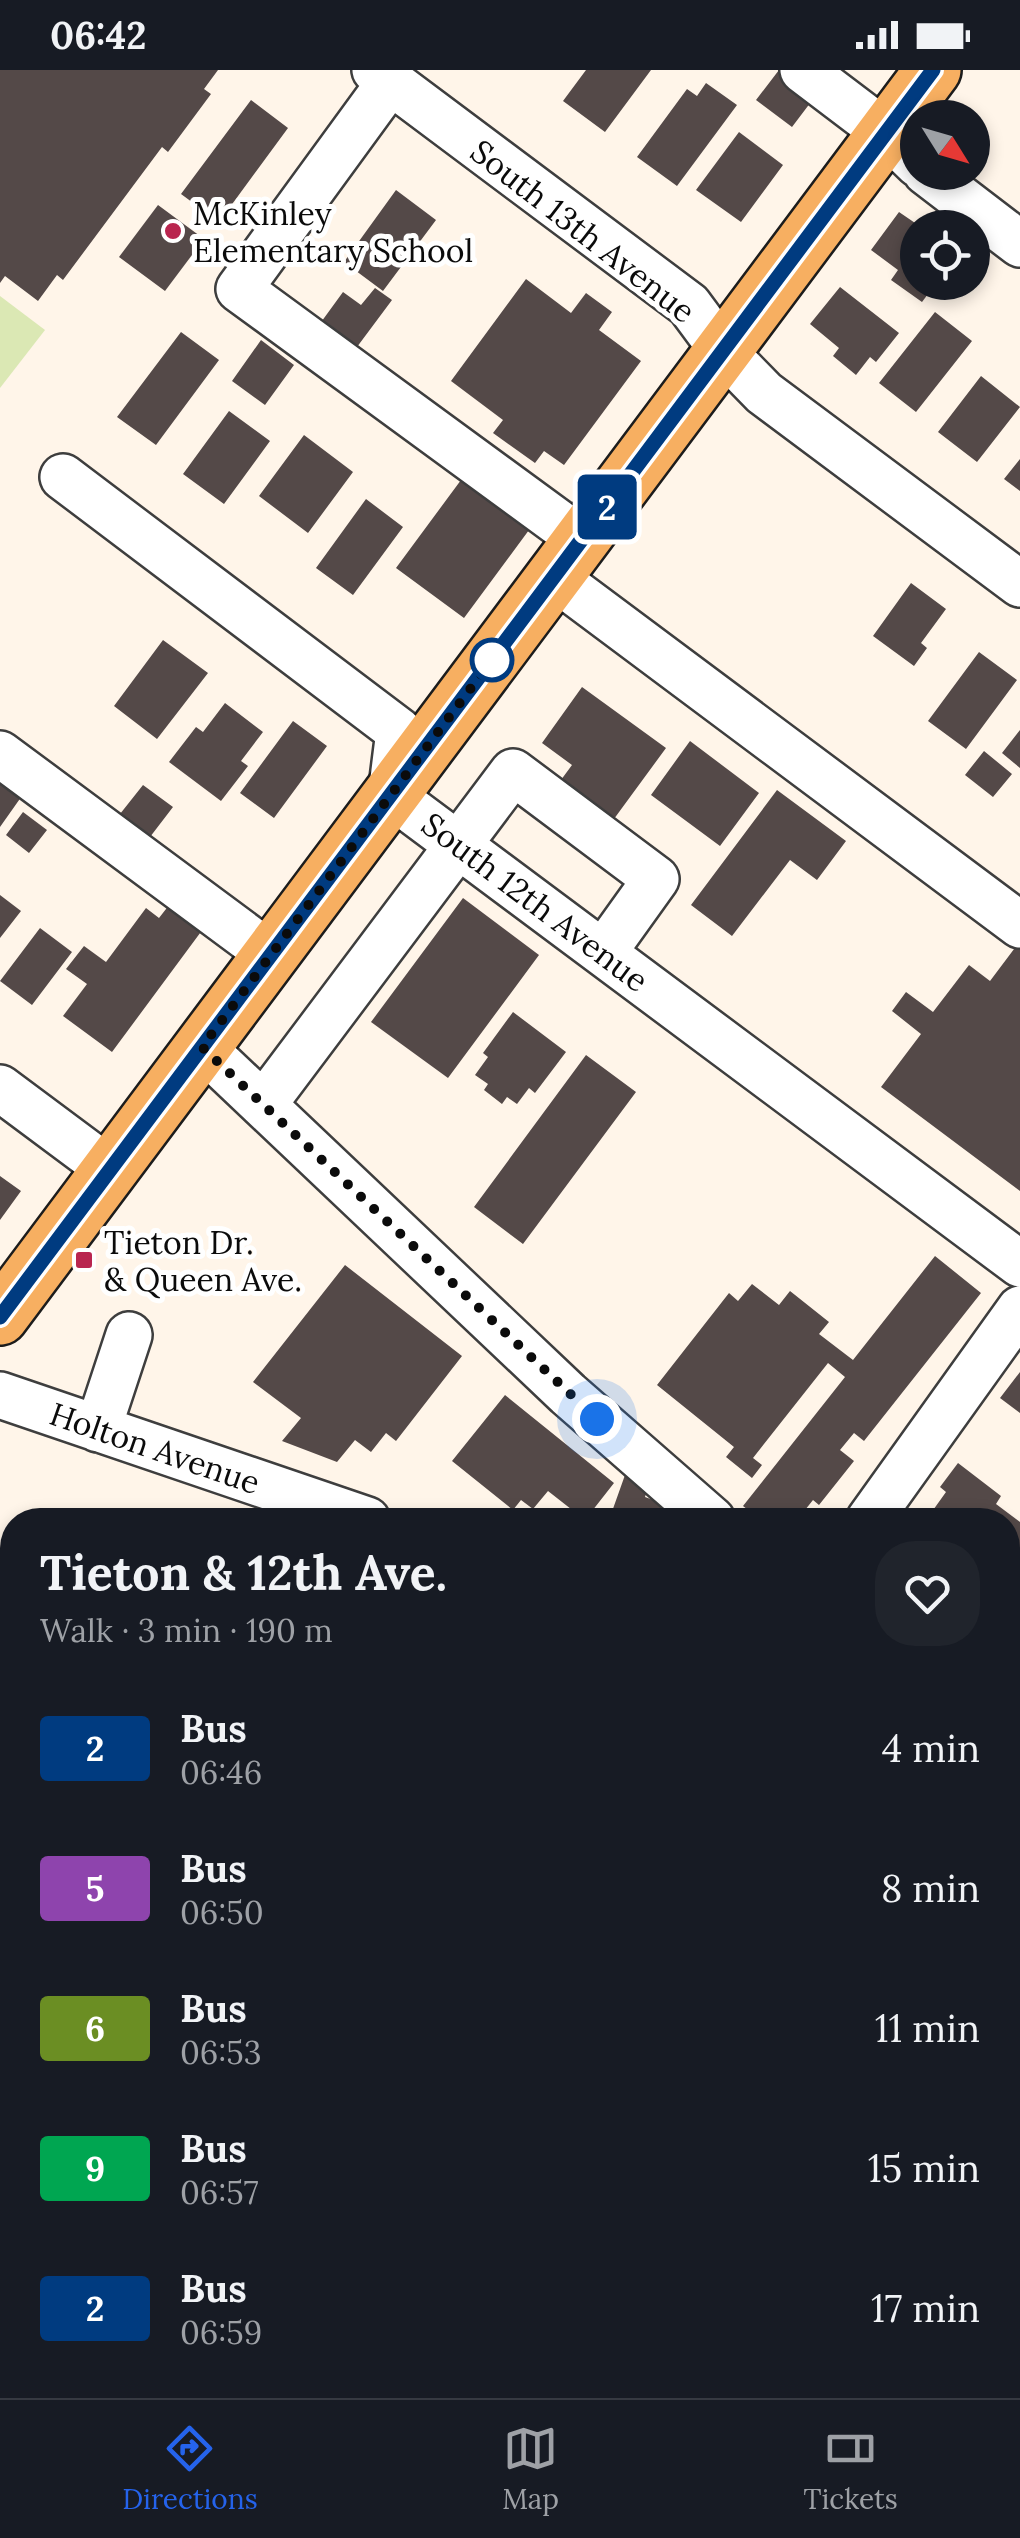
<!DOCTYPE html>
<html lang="en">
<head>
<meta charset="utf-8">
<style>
  body { margin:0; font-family:Lora,serif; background:#20242c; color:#f1f3f6; height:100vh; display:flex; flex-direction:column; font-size:38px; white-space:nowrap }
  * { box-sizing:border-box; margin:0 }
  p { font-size:32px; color:#9ea1a6 }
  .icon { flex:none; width:55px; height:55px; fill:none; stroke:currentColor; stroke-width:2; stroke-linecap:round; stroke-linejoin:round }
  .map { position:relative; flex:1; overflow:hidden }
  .drawer { position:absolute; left:0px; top:1438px; width:1020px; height:892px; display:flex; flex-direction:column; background:#171b24; border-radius:40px 40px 0 0; box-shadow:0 5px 15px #0003 }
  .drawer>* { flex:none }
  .badge { padding:0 20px; border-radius:8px; font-size:35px; line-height:65px }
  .needle { width:65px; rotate:127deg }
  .tools { position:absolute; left:900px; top:30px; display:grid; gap:20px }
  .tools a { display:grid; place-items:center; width:90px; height:90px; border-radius:50%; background:#171b24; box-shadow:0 5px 15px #0003; font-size:50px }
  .you { position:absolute; width:50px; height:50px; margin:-25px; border:8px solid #fff; border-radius:50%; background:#1a73e8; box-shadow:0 0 0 15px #1a73e833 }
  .map>.badge { position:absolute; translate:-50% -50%; box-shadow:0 0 0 5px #fff }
  .round { display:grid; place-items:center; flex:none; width:105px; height:105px; border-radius:40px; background:#20242c }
  .headline { display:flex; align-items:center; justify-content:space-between; height:170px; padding:0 40px }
  h1 { font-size:48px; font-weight:700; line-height:75px }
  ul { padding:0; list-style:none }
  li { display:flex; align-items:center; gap:30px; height:140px; padding:0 40px }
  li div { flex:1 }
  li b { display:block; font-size:38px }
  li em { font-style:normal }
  li .badge { min-width:110px; font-weight:700; text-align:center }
  .status { display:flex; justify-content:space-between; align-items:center; height:70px; padding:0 50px; background:#171b24; direction:ltr }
  .status svg { height:28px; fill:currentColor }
  .dock { display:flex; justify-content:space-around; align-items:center; height:140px; border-top:2px solid #363941; background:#171b24; font-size:28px; color:#9ea1a6 }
  .dock a { display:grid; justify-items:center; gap:5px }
  .dock .selected { color:#2563eb }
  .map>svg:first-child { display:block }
</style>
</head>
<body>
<div class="status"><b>06:42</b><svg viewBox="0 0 49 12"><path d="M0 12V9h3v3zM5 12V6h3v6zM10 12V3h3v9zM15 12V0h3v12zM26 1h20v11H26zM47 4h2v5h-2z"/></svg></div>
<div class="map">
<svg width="1020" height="2328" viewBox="0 0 1020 2328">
  <rect width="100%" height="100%" fill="#fff5e9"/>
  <path fill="#dbe8b4" d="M0 226 45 260 0 318Z"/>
  <path fill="#544948" d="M0 0H218L204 19 211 24 168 82 162 77 63 210 57 205 38 231 5 206 0 213Z
    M586 0H651L605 62 563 31Z
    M779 0H785L817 24 792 57 756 30Z
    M706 13 737 35 677 116 637 87 687 19 697 26Z
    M251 30 288 58 219 152 181 124Z
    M739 62 783 95 741 152 696 120Z
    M396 120 436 150 383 221 344 192Z
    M158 135 204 169 165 221 119 187Z
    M899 142 918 155V212H937L922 232 891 210 898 200 871 180Z
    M526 209 571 243 586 223 612 242 599 260 641 291 564 395 544 381 535 393 493 363 503 350 451 311Z
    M840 217 899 263 876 292 870 287 856 305 833 286 839 278 810 254Z
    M375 218 392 230 354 281 319 255 343 222 361 235Z
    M935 242 972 271 916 342 879 313Z
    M181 262 219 290 156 375 117 347Z
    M261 270 294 295 265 335 232 311Z
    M981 306 1020 337 977 392 938 362Z
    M229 341 270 371 224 434 183 404Z
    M304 365 353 402 308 463 259 426Z
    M1020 389V421L1004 409Z
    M461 410 529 460 464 548 396 498Z
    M366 429 403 457 353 525 316 498Z
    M911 513 946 539 921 573 927 578 914 596 873 566Z
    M163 570 208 603 157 669 114 636Z
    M979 582 1017 610 966 679 928 651Z
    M582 617 666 678 611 753 558 714 572 695 542 673Z
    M225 633 263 662 241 691 248 696 221 731 169 692 196 657 203 662Z
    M293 651 327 676 274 748 240 723Z
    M1020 660V698L1002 683Z
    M690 671 759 723 720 776 651 725Z
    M984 681 1012 704 993 727 965 705Z
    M0 706 24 723 0 757Z
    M143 715 173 737 150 767 120 744Z
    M777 720 846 771 817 810 790 790 732 866 691 835Z
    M23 742 47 760 29 783 6 765Z
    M0 825 21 841 0 868Z
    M463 828 539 885 448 1008 371 952Z
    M173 830 206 855 112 982 63 946 87 914 66 899 84 876 106 892 146 838 159 848Z
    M40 858 72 882 32 935 0 911Z
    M1020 871V1121L881 1017 921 964 892 941 906 922 933 942 969 895 990 911Z
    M513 942 566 982 535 1023 529 1018 517 1034 507 1027 502 1034 484 1020 488 1014 475 1005 488 987 483 983Z
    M586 985 636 1022 523 1174 474 1137Z
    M0 1106 21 1121 0 1150Z
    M935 1186 981 1223 864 1371 854 1363 840 1380 854 1391 819 1435 813 1430 797 1450H761L743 1436 845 1307 828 1293 753 1388 762 1395 752 1408 726 1387 734 1377 657 1315 729 1223 738 1231 752 1214 779 1235 790 1221 829 1252 819 1264 853 1290Z
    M345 1195 462 1286 396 1371 386 1363 371 1382 355 1370 337 1392 282 1371 301 1348 253 1312Z
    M1020 1302V1343L1000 1328Z
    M505 1325 614 1413 585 1450 548 1421 533 1439 521 1430 513 1440 452 1391Z
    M958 1393 1001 1426 996 1434 1020 1452V1496L1010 1509 1008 1506V1450H926L946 1422 940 1417Z
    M625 1405 643 1411 640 1419 647 1421 645 1427 684 1441 694 1450H609Z
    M1008 1575 1020 1587V1666L1008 1654Z
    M12 1674V1842L0 1838V1710Z
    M1008 1794 1020 1805V1870L1008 1859Z
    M0 2012 12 2016V2175L1 2211Z
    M1008 2026 1020 2030V2089L1008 2085Z
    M1008 2160 1020 2164V2214L1008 2210Z
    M224 2318H328L325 2328H241L223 2322Z
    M389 2318H475L472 2328H386Z
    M610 2318H775L771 2328H606Z
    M784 2318H870L867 2328H781Z"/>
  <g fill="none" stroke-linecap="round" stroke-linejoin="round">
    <g stroke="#3e3e3e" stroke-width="50">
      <path id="minor" d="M375 0 689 235 723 281 764 323 1020 514
        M803 0 886 63 918 94
        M390 12 239 219 582 470
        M926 102 1020 174
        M63 407 399 661 391 725 1020 1194
        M554 507 1020 855
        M0 684 271 885
        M202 977 568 1324 712 1450
        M0 1018 110 1100
        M263 1035 513 702 656 809 603 883
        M0 1325 367 1450
        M98 1359 129 1265
        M869 1450 1020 1239
        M0 1622 12 1626
        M1008 1722 1020 1734
        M0 1947 12 1951
        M1008 1964 1020 1968
        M0 2263 12 2268
        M1008 2284 1020 2288
        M159 2318 190 2328
        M532 2328 535 2318
        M886 2328 889 2318
        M984 2328 987 2318"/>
    </g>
    <g stroke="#1c1c1c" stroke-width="60">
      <path id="major" d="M0 1247 933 0"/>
    </g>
    <use href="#minor" stroke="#fff" stroke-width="45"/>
    <use href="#major" stroke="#f7af61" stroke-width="55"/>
  </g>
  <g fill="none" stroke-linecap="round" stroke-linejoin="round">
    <g stroke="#fff" stroke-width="22">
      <path id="line" d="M0 1247 933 0"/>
    </g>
    <use href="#line" stroke="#003b80" stroke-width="15"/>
    <path stroke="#0b0b0b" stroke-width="10" stroke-dasharray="0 18" d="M492 590 202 977 597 1349"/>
  </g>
  <g fill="#b9254f" stroke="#fff" stroke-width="4">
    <circle cx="173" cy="161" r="10"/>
    <rect x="74" y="1180" width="20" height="20" rx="5"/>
  </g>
  <circle fill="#fff" stroke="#003b80" stroke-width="5" cx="492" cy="590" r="20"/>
  <g text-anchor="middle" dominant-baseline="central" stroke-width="10" stroke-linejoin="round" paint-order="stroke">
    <g font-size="32" fill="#0b0b0b" stroke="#fff" text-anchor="start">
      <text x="193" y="143">McKinley<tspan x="193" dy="37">Elementary School</tspan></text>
      <text x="104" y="1172">Tieton Dr.<tspan x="104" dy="37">&amp; Queen Ave.</tspan></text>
    </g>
    <g font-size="32" fill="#0b0b0b" stroke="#fff">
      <text transform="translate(583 161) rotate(38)">South 13th Avenue</text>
      <text transform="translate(535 832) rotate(37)">South 12th Avenue</text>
      <text transform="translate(155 1378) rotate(19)">Holton Avenue</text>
    </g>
  </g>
</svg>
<div class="tools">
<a><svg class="needle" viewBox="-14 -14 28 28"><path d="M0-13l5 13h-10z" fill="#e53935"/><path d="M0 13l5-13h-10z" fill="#9ea1a6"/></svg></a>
<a><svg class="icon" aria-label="locate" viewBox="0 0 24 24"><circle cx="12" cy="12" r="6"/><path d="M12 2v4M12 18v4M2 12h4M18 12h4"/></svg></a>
</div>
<div class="you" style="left:597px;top:1349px"></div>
<b class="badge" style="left:607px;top:437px;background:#003b80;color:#fff">2</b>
<section class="drawer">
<div class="headline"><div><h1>Tieton &amp; 12th Ave.</h1><p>Walk · 3 min · 190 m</p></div><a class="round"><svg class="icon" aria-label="heart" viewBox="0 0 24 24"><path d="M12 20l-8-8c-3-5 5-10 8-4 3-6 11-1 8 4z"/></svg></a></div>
<ul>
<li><span class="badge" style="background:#003b80;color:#fff">2</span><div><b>Bus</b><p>06:46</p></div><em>4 min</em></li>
<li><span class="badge" style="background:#8e44ad;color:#fff">5</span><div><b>Bus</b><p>06:50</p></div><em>8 min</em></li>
<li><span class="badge" style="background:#6b8e23;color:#fff">6</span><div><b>Bus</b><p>06:53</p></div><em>11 min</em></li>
<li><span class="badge" style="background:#00a651;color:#fff">9</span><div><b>Bus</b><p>06:57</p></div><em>15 min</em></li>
<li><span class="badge" style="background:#003b80;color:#fff">2</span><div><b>Bus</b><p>06:59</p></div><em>17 min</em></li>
</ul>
</section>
</div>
<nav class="dock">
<a class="selected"><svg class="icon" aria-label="directions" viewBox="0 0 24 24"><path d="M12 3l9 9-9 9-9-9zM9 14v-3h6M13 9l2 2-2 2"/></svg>Directions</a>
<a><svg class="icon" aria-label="map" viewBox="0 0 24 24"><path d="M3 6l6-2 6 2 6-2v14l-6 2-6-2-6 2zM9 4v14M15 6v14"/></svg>Map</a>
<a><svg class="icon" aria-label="tickets" viewBox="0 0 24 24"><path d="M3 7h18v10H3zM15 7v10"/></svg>Tickets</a>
</nav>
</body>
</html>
